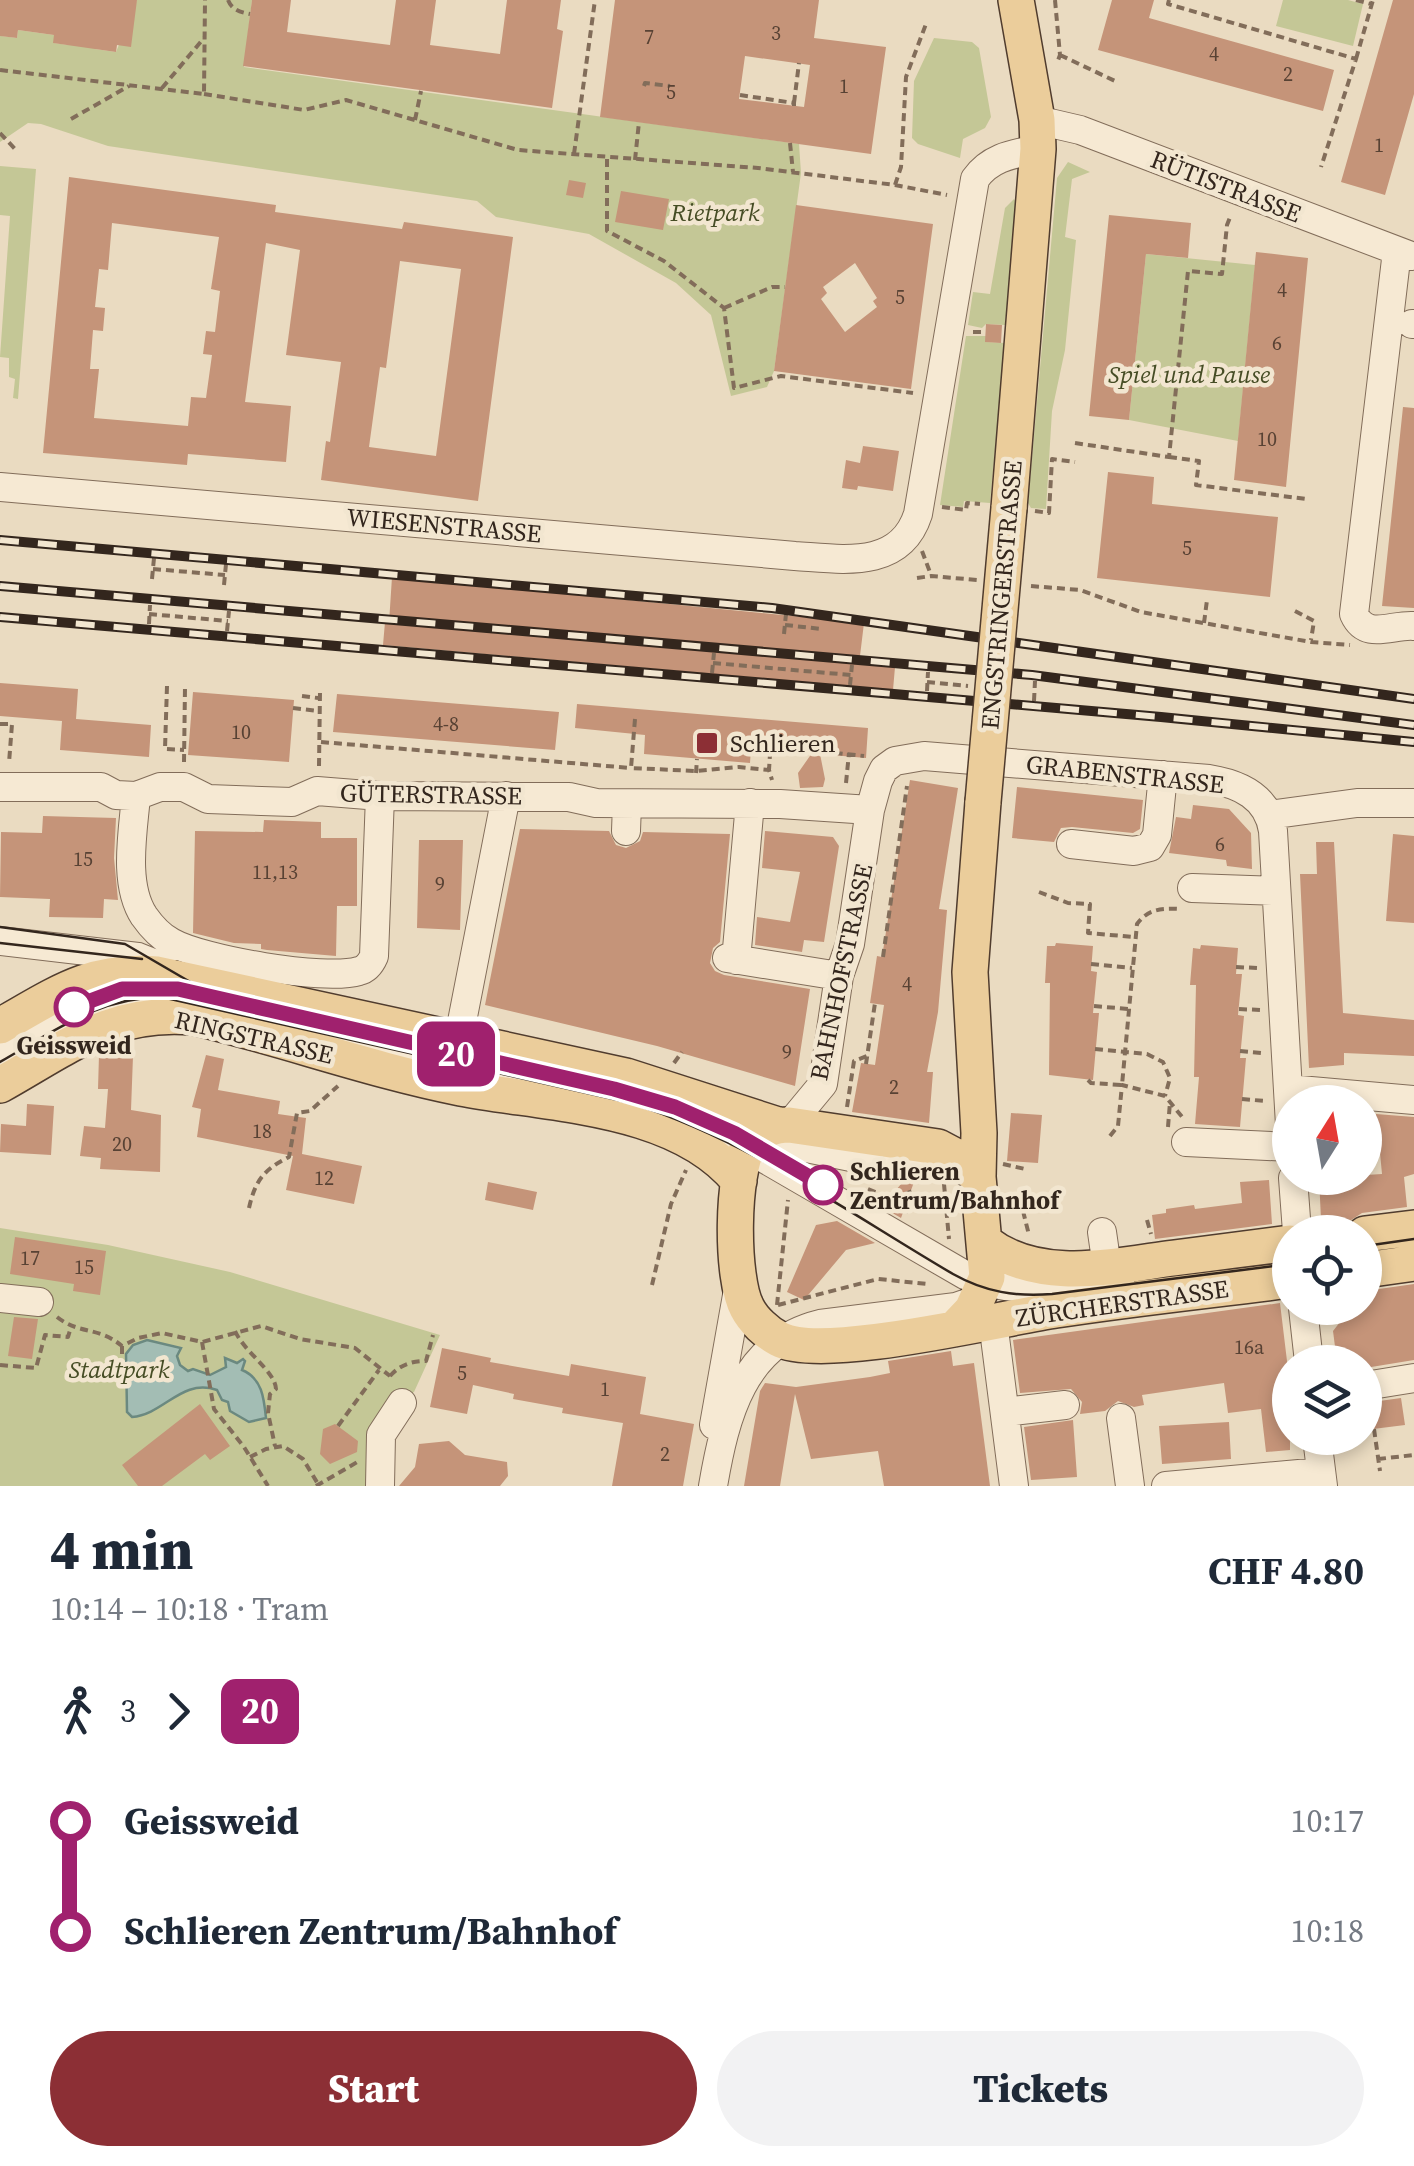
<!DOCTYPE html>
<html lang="en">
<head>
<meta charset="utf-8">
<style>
  body { margin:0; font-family:"Source Serif 4",serif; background:#f2f2f3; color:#1f2937; height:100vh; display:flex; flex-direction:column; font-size:38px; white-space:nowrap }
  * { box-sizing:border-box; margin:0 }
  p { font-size:32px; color:#747a83 }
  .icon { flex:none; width:55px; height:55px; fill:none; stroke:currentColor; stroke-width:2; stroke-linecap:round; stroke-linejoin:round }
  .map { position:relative; height:1486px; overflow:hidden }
  .drawer { display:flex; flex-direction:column; background:#fff; flex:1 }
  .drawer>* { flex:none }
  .badge { padding:0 20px; border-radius:15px; font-size:35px; line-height:65px }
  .needle { width:65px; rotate:11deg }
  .buttons { position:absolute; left:1272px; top:1085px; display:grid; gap:20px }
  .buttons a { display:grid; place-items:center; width:110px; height:110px; border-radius:50%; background:#fff; box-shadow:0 5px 15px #0003; font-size:50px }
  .map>.badge { position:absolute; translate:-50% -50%; box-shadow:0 0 0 5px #fff }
  .legs { display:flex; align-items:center; gap:15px; height:110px; padding:0 50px; font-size:32px }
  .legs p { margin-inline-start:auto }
  .overview { display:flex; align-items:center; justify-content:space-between; height:170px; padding:0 50px }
  h1 { font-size:55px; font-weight:800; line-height:75px }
  .primary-button { display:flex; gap:20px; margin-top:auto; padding:20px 50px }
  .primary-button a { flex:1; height:115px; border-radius:60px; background:#8c2f35; color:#fff; font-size:40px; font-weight:800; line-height:115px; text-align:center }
  .primary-button a+a { background:#f2f2f3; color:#1f2937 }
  ul { padding:0 50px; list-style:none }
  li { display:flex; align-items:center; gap:35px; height:110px; font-size:38px }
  li i { display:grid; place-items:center; width:15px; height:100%; margin:0 12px; background:currentColor }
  li i::after { content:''; width:25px; height:25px; margin:-12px; border:8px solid; border-radius:50%; background:#fff }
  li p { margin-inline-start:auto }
  li:first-child i { background:linear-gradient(#0000 50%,currentColor 0) }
  li:last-child i { background:linear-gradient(currentColor 50%,#0000 0) }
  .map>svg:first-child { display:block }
</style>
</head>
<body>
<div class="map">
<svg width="1414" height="1486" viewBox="0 0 1414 1486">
  <rect width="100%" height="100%" fill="#eadbc1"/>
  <path fill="#c4c796" d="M137 0H252L244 67 799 144 801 173 774 371 767 387 731 396 711 315 676 283 589 234 496 217 477 201 108 146 41 124 28 123 0 142V28L1 36 17 38 18 30 54 35V43L68 45 96 41 95 49 116 52Z
    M1283 0H1348L1363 4 1353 46 1276 26Z
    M934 38 972 42 979 48 991 117 985 128 963 139 960 158 918 144 912 138 914 81Z
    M1068 162 1090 172 1072 179 1065 237 1076 240 1065 350 1052 411 1046 509 1031 508 1028 503 1057 178Z
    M0 166 36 169 18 399 13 398 15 379 9 377V358L0 357 10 216 0 215Z
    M1014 199 1017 204 1005 325 986 324 982 328 968 325 973 292 990 294 1005 208Z
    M1146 254 1255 265 1238 441 1129 420Z
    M966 336H986V342L1005 343 990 503 964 501 963 507 940 505Z
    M0 1228 108 1245 230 1272 440 1335 414 1392 396 1404 373 1486H0Z"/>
  <path fill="#a3bdb4" stroke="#6b8980" stroke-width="2.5" d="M147 1340 181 1348 177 1356 180 1365 188 1371 193 1369 210 1375 226 1367 225 1358 237 1363 243 1359 245 1361 242 1370C262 1378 264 1398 266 1418L249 1422 230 1411 228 1402 222 1400 217 1390C181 1378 165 1414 132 1417L127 1412 126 1354 133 1345Z"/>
  <path fill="#c59479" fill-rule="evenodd" d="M0 0H137L131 47 117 45 116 52 53 43 54 35 18 30 17 38 0 36Z
    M252 0H291L287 32 390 45 396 0H436L430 45 500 54 507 0H561L557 29 563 31 552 108 243 66Z
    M615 0H819L814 38 886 47 871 154 600 117ZM745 56 810 65 804 107 739 99Z
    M1112 0H1154L1149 18 1334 70 1323 111 1098 50Z
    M1393 0H1414V94L1385 195 1341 182Z
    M69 177 276 205 275 212 402 229 404 222 513 237 478 501 321 480 326 441 330 442 341 362 286 355 300 250 266 243 245 402 291 406 286 462 188 454 187 465 43 453ZM112 223 219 237 211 289 220 291 215 332 206 331 203 354 212 355 206 398 191 397 188 426 94 418 99 369H90L93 330 103 331 105 308 95 307 99 269 108 270ZM400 261 461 269 436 456 369 447 380 367 386 368Z
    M569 180 586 183 583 198 566 195Z
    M621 191 669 199 663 230 615 222Z
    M796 205 933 224 911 389 774 371ZM855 263 877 298 873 301 877 307 845 332 821 299 827 293 823 287Z
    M1109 215 1191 223 1188 258 1146 254 1129 420 1089 416Z
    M1256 252 1308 258 1286 487 1234 480Z
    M986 324 1002 325 1001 343 985 342Z
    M1403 407 1414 408V608L1382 606Z
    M863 446 899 451 893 491 858 486 857 490 842 488 846 460 860 463Z
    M1108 472 1154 477 1152 504 1278 517 1270 597 1097 578Z
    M392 577 864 623 859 664 895 667 893 690 383 645 385 622 389 623Z
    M0 683 78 689 76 719 151 725 149 757 60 750 62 721 0 716Z
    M193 692 294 700 289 762 188 755Z
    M337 694 559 712 555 750 333 732Z
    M577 704 868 728 866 758 820 754 825 779 823 787 800 788 798 773 812 753 751 748 750 763 644 754 645 735 575 728Z
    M910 780 958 788 939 909 947 910 938 1012 927 1072H933L929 1123 852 1112 861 1063 875 1065 884 1005 870 1003 877 956 882 957Z
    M1017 787 1143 800 1140 829 1133 833 1072 827 1061 828 1054 842 1012 838Z
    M1193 805 1229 809 1251 833 1252 869 1227 866 1226 860 1169 853 1176 817 1191 819Z
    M43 816 116 818 114 858 118 900 104 899 103 918 49 917 50 899 0 897 1 832 42 833Z
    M264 820 321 822V838H357V906H337L336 956 267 950 261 949V944L234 943 193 933 195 831 263 832Z
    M520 829 609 831 616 845 626 848 640 841 643 832 730 834 720 942 713 948 710 963 715 971 724 975 810 989 795 1086 657 1046 485 1005Z
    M765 831 833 837 839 846 824 942 804 940 802 952 755 945 757 917 790 922 800 872 762 868Z
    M1393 834 1414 836V923L1386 921Z
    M419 840H463L460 930 417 928Z
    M1316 842H1334L1343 1013 1414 1020V1056L1344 1053V1065L1309 1068 1300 874H1317Z
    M1056 943 1093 946 1091 971 1097 972 1093 1013H1099L1093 1080 1049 1075 1050 983H1045L1047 946H1055Z
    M1201 945 1238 948 1236 974H1242L1238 1015 1244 1016 1240 1058H1246L1240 1127 1195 1124 1199 1077H1194L1196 985H1190L1193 948 1200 949Z
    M99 1055 133 1056 131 1110 161 1115 160 1172 100 1169 101 1158 80 1156 84 1126 105 1128 108 1089H98Z
    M206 1055 224 1059 218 1090 280 1101 278 1114 306 1118 302 1154 362 1166 354 1204 286 1190 293 1156 197 1137 201 1109 192 1107Z
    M27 1104 54 1106 51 1155 0 1152 1 1124 26 1126Z
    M1011 1113 1042 1115 1038 1163 1007 1161Z
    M1376 1114 1414 1117V1174L1404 1177 1407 1207 1362 1213 1348 1222 1328 1224 1321 1219 1319 1178 1382 1174 1379 1142H1375Z
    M1269 1180 1272 1224 1155 1239 1152 1215 1166 1213V1209L1194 1205 1195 1209 1242 1203 1240 1182Z
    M488 1182 537 1192 533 1210 485 1200Z
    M914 1182 901 1218 882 1207 901 1184Z
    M837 1221 875 1243 846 1250 804 1300 787 1292 816 1225Z
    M15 1237 106 1251 100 1295 73 1291 74 1284 10 1274Z
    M1414 1284V1360L1365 1368V1362H1337L1333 1331 1351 1308H1365V1291Z
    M1280 1303 1290 1386V1450L1266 1452 1261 1409 1228 1413 1224 1383 1142 1395 1144 1405 1134 1407 1118 1401 1105 1411 1080 1414 1082 1402 1071 1389 1020 1393 1013 1340Z
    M14 1317 38 1319 32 1359 8 1356Z
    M442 1348 491 1358 490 1362 569 1376 571 1364 646 1377 640 1414 694 1424 683 1486H612L623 1423 562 1413 563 1408 513 1399 514 1394 473 1385 467 1414 430 1407Z
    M951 1351 953 1366 974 1363 990 1486H884L878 1451 811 1459 795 1394 780 1486H744L760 1391 765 1383 796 1387 870 1377 890 1373 888 1361Z
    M1401 1398 1405 1425 1365 1430V1403Z
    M200 1404 230 1446 210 1460 205 1454 162 1486H138L122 1465Z
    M1073 1420 1077 1477 1031 1480 1024 1427Z
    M1229 1422 1231 1459 1162 1464 1159 1426Z
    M335 1424 358 1441 357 1452 330 1464 320 1454 323 1429Z
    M449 1441 465 1455 507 1462 508 1476 500 1486H399L415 1467 419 1444Z"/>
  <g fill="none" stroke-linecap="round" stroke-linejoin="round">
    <g stroke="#826d5a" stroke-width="30">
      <path id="minor" d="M1037 120 1080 130 1411 256
        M1397 251 1354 614C1366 641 1392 624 1414 626
        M1412 324H1414
        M0 487 795 556C842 559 900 570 918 514L975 179C990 157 1013 154 1038 149
        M0 787H101L116 795 136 796 160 787H184L208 799 292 802 317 791 380 796 569 797 596 803 780 804 870 810
        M136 796C133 832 123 884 144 916 151 926 160 936 171 942 202 960 325 981 359 971 367 969 371 963 374 956L380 796
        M1269 815 1357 803H1414
        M626 831 627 804
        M1071 844 1134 851 1150 847 1157 835 1163 775
        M1192 888 1276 891
        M0 941 138 957 163 967
        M727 958 839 976
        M736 960 750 803
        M309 1025 597 1089 703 1123 965 1275C1017 1296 1066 1288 1120 1281
        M0 1055C69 1016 110 981 194 999
        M447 1057 459 1037 506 796
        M1288 1089 1414 1100
        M789 1125 823 1084 839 976 850 944 870 810 878 781 884 769 895 761 924 756 1209 779C1240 784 1268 797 1273 831L1290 1125
        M1186 1142 1290 1147
        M754 1145 782 1143 900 1167 918 1164 938 1147
        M1293 1178 1297 1232
        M1102 1232 1107 1267
        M0 1298 39 1302
        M1303 1308 1309 1362
        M993 1322 1014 1486
        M1365 1386 1414 1378
        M1005 1412 1065 1405
        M1121 1418 1130 1486
        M714 1425 739 1284
        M1317 1438 1323 1486
        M380 1486 381 1435 402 1403
        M713 1486C725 1416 743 1343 820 1324L956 1307 979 1299
        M1166 1486 1321 1472"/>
    </g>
    <g stroke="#503c2e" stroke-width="38">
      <path id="major" d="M1009 508 1038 149 1037 120 1016 0
        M0 1026C55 995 91 968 157 974L626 1076 778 1125
        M0 1085C68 1047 111 1010 193 1017 283 1038 370 1070 461 1088 550 1105 677 1105 739 1181
        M978 1177 955 1156 938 1147 789 1125C774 1125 758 1131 750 1144 731 1171 731 1279 747 1308 753 1320 767 1333 779 1339 822 1362 1002 1318 1056 1310 1134 1298 1212 1290 1290 1280
        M1365 1234 1414 1228
        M986 1243C1039 1284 1113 1266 1174 1258 1213 1253 1251 1248 1290 1243
        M1365 1270 1414 1263
        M954 1329 972 1310 987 1277 978 1177 979 1133 970 972 983 802"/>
    </g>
    <path stroke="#826d5a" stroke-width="4" stroke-dasharray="8 5" stroke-linecap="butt" d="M228 0C232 10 240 12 250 14
      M1055 0 1060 55 1057 63
      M1169 0 1168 4 1356 59 1321 167
      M1356 0 1371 4
      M1060 55 1115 81
      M1356 59 1373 0
      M0 70 204 94 205 0
      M644 86 645 83 670 86
      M162 88 204 38
      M204 94 304 110 346 100 518 150 758 168 895 185 947 195
      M740 95 794 103V106
      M794 103 799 63
      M71 119 129 86
      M415 120 421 91
      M0 133 16 150
      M790 143 793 172
      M574 154 595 0
      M607 159V231L664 261 724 308 734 388 781 376 913 393
      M635 160 639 122
      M895 185 901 167 906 77 926 24
      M724 308 772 287H785
      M973 332H986
      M1075 443 1169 457 1188 271 1222 274 1227 225 1231 215
      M1169 457 1199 461 1196 485 1306 499
      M942 507 966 510 967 503 980 504
      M1035 511 1049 513 1052 459 1075 462
      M922 551 931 575
      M153 569 225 575
      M917 578 931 576 977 580
      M152 579 154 558
      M224 585 226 564
      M1031 586 1080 590 1141 612 1311 642 1350 645
      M1295 611 1314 621 1311 640
      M149 614 228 621
      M1204 623 1207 600
      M149 624 150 605
      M785 625 822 629
      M227 631 229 611
      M784 634 786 614
      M713 663 851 675
      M712 673 714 653
      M927 682 968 686
      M850 685 852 665
      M167 686 165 749 184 750
      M927 691 928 672
      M302 696 318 698
      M1034 701 1035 681
      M293 708 318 711
      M635 719 631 768 696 771 739 767 769 770
      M0 724H12L9 763
      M771 738 769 770 772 780
      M321 742 631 768
      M770 746 864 756
      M184 762 185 687
      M319 766 320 692
      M696 773 697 759
      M846 783 849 753
      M1039 892 1068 903 1090 904 1088 933 1134 937
      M883 957 907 786
      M1091 964 1132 968
      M1236 967 1257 968
      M1094 1006 1128 1009
      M1239 1009 1260 1010
      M1095 1049 1147 1054 1163 1062 1170 1078 1165 1096
      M1240 1051 1262 1053
      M674 1063 682 1052
      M866 1064 875 1003
      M1088 1080 1091 1083 1122 1085 1137 924C1148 909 1161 908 1180 909
      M1242 1099 1265 1101
      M847 1107 854 1061 867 1056
      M1168 1127 1170 1102
      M1110 1136 1118 1126 1122 1085 1165 1096 1183 1118
      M1003 1164 1025 1169
      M944 1184 949 1239
      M868 1189 892 1199 911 1214
      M892 1199 915 1190
      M249 1208C255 1181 264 1169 289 1157L297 1113 310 1111 338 1086
      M1023 1211 1029 1235
      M1147 1220 1151 1234
      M652 1285 671 1204 686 1170
      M777 1305 788 1200
      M778 1305 878 1279 928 1284
      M57 1317C80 1335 98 1326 122 1346L138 1338 162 1333 202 1342 261 1326 300 1339 355 1348 390 1376
      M235 1331C245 1353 275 1371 276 1389L270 1394 268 1413 275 1446
      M202 1342 214 1409 244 1447 268 1486
      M122 1346V1385
      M0 1365 36 1368 45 1335 68 1337 71 1327
      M390 1376C400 1365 411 1361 426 1361L433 1335
      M338 1426 379 1370
      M1374 1429 1380 1471
      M250 1457 266 1449 283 1446 303 1459 318 1484
      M1378 1459 1414 1455
      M316 1486 359 1461"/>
    <use href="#minor" stroke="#f6e9d3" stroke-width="28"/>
    <use href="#major" stroke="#ebcd9b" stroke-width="35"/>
    <path stroke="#33261d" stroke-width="2.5" d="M0 927 125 944 204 990 229 1001
      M0 943 142 959
      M0 1062C53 1032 103 994 166 998L631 1103C748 1140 849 1213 953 1274 985 1292 1016 1297 1052 1294L1290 1264
      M1365 1246 1414 1239"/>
    <g stroke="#33261d" stroke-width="10">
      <path id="rail" d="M0 540 772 608 1414 699
        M0 586 1032 675 1414 725
        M0 617 1161 717 1414 742"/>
    </g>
    <use href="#rail" stroke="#f2e6d0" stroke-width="6" stroke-dasharray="19" stroke-linecap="butt"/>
    <g stroke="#503c2e" stroke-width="38" stroke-linecap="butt">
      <path id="major-bridge" d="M983 802 1009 508"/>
    </g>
    <use href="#major-bridge" stroke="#ebcd9b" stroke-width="35"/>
  </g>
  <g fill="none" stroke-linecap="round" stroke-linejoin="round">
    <g stroke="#fff" stroke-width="22">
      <path id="line-1" d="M74 1007 122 989H178L614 1089 675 1107 734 1133 823 1185"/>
    </g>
    <use href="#line-1" stroke="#a0216e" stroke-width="15"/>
  </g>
  <rect fill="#8c2f35" stroke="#f2e6d0" stroke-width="4" x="695" y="731" width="24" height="24" rx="5"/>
  <g fill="#fff" stroke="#a0216e" stroke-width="5">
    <circle cx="74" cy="1007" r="18"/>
    <circle cx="823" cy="1185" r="18"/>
  </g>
  <g text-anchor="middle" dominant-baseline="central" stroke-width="9" stroke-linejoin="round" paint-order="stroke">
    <g font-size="20" fill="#584234">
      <text x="776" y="33">3</text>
      <text x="649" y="37">7</text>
      <text x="1214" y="54">4</text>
      <text x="1288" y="74">2</text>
      <text x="844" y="86">1</text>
      <text x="671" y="92">5</text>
      <text x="1379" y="145">1</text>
      <text x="1282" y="290">4</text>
      <text x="900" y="297">5</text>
      <text x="1277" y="343">6</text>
      <text x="1267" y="439">10</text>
      <text x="1187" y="548">5</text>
      <text x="446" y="724">4-8</text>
      <text x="241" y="732">10</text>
      <text x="1220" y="844">6</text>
      <text x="83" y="859">15</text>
      <text x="275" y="872">11,13</text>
      <text x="440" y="884">9</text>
      <text x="907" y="984">4</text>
      <text x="787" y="1052">9</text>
      <text x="894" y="1087">2</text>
      <text x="262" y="1131">18</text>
      <text x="122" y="1144">20</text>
      <text x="324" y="1178">12</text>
      <text x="30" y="1258">17</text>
      <text x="84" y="1267">15</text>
      <text x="1249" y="1347">16a</text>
      <text x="462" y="1373">5</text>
      <text x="605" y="1389">1</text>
      <text x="665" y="1454">2</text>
    </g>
    <g font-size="25" fill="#33261d" stroke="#f2e6d0">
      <text transform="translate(1226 186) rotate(21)">RÜTISTRASSE</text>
      <text transform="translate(444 525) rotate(5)">WIESENSTRASSE</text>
      <text transform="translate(1001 595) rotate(-85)">ENGSTRINGERSTRASSE</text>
      <text transform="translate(1125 774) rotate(6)">GRABENSTRASSE</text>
      <text transform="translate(431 794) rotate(1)">GÜTERSTRASSE</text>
      <text transform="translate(841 972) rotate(-78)">BAHNHOFSTRASSE</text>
      <text transform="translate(254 1037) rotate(13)">RINGSTRASSE</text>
      <text transform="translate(1122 1303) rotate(-8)">ZÜRCHERSTRASSE</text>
    </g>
    <g font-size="25" font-style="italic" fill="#464d25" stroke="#f2e6d0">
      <text x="715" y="212">Rietpark</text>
      <text x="1189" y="374">Spiel und Pause</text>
      <text x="119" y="1369">Stadtpark</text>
    </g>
    <g font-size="25" fill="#33261d" stroke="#f2e6d0" text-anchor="start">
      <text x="730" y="743">Schlieren</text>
    </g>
    <g font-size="25" font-weight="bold" fill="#33261d" stroke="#f2e6d0">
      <text x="74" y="1045">Geissweid</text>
      <text x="850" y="1171" text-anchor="start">Schlieren<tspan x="850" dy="29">Zentrum/Bahnhof</tspan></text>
    </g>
  </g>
</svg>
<div class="buttons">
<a><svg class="needle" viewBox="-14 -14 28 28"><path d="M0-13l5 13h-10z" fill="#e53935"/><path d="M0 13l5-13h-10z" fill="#747a83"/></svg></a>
<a><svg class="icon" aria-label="locate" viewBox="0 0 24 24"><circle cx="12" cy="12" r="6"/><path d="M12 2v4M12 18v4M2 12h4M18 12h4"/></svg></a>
<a><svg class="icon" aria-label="layers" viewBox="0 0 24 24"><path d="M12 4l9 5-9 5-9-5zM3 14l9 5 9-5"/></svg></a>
</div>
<b class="badge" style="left:456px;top:1054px;background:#a0216e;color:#fff">20</b>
</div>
<section class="drawer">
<div class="overview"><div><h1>4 min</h1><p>10:14 – 10:18 · Tram</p></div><b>CHF 4.80</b></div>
<div class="legs"><svg class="icon" aria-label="walk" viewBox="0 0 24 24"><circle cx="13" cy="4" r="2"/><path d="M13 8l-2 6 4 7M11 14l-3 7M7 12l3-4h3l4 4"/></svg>3<svg class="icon" aria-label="forward" viewBox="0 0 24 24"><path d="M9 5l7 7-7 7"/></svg><b class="badge" style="background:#a0216e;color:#fff">20</b></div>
<ul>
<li><i style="color:#a0216e"></i><b>Geissweid</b><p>10:17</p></li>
<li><i style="color:#a0216e"></i><b>Schlieren Zentrum/Bahnhof</b><p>10:18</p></li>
</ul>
<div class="primary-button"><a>Start</a><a>Tickets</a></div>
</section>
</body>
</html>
